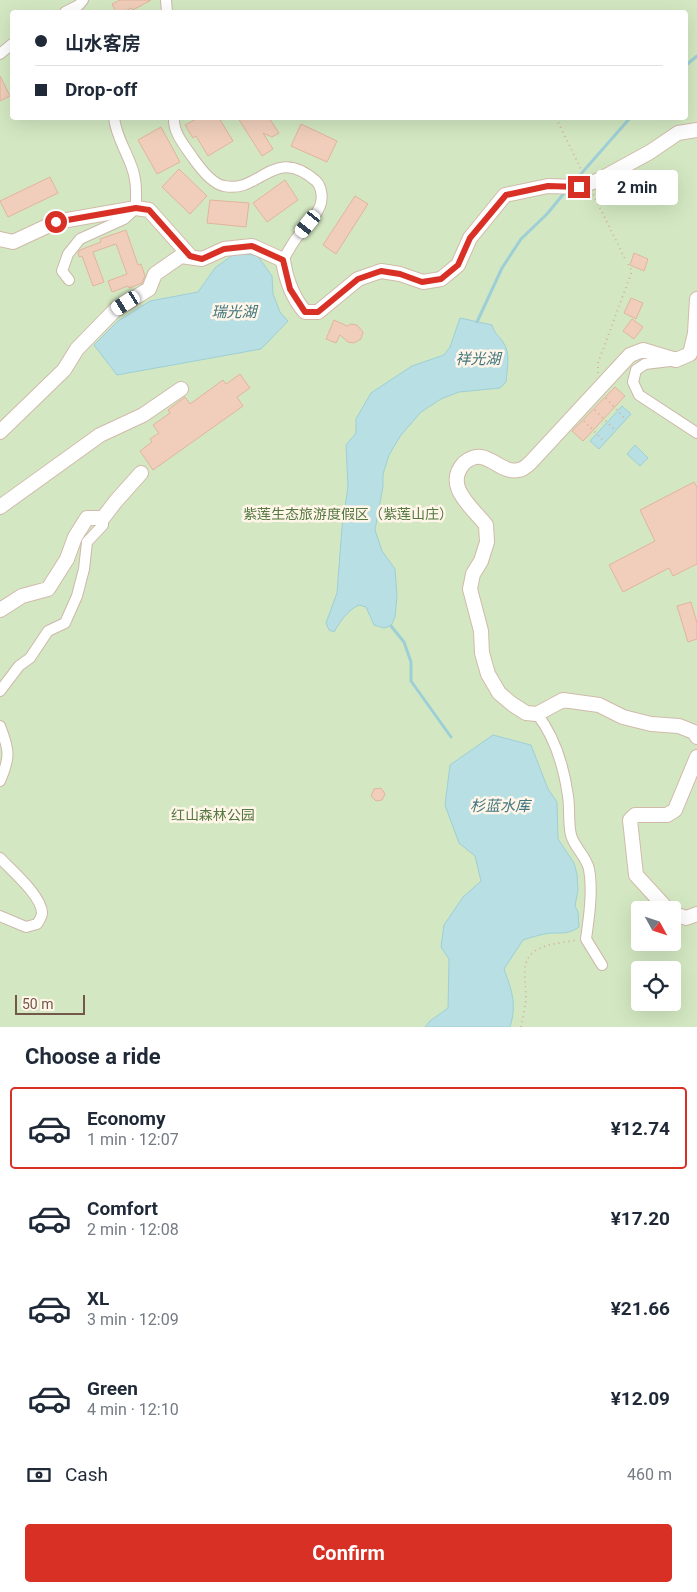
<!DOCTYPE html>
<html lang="en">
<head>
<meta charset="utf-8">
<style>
  :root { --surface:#fff; --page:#f2f2f3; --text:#1f2937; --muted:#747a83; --line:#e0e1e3; --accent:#d93025 }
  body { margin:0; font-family:Roboto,"Noto Sans SC",sans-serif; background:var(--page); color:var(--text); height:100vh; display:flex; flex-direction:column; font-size:19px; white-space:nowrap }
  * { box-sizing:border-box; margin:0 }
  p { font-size:16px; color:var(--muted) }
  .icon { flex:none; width:28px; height:28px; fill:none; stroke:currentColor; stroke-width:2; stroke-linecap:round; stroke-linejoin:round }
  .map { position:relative; height:1027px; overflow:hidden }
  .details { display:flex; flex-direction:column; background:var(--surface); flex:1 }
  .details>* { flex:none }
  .guide { position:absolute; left:10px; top:10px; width:678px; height:110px; border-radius:5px; box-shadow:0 5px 20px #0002; display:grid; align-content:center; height:110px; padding:0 25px; background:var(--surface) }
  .needle { width:32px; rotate:130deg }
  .fabs { position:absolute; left:631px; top:901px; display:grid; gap:10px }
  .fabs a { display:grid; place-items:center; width:50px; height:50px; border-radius:5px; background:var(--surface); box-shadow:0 5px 20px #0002; font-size:25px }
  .scale { position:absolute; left:15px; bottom:12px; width:70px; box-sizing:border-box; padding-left:5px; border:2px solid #72574a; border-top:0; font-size:14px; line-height:18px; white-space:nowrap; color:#72574a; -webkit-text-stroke:4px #fff5e8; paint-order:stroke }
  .end { position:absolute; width:22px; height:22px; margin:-11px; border:6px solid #d93025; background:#fff; box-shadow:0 0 0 2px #fff }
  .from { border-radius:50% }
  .bubble { position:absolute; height:35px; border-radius:5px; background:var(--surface); box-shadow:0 5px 20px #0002; font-size:16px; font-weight:700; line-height:35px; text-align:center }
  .car { position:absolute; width:15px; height:30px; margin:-15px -8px; border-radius:6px; box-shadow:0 0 4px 1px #0007; background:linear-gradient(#fff 24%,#345 0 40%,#fff 0 76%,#345 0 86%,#fff 0) }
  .guide b { display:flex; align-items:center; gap:18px; height:48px; font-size:19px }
  .guide b+b { border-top:1px solid var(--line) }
  .guide i { width:12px; height:12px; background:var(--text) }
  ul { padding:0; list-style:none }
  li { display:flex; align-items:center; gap:15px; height:82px; margin:0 10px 8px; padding:0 15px; border:2px solid transparent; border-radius:5px }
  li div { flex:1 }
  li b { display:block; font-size:19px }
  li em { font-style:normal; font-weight:700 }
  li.active { border-color:var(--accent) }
  li>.icon { width:45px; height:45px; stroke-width:1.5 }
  h2 { padding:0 25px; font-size:22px; line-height:60px }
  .pay { display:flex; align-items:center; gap:12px; height:55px; padding:0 25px; font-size:19px }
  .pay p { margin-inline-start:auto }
  .cta { display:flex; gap:10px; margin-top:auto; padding:10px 25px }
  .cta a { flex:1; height:58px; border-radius:5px; background:var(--accent); color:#fff; font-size:20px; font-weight:700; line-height:58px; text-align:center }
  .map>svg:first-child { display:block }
  .green { fill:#d3e8c2; fill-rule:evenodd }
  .water { fill:#b8dfe4; stroke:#9ecfd6 }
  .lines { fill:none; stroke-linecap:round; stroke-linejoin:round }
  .stream { stroke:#9ecfd6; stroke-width:3 }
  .building { fill:#f0cebb; stroke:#e2b49c }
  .street-casing { stroke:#ccb8aa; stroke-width:12 }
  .secondary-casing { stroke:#d1baaa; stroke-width:16 }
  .path { stroke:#d5b19e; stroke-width:2; stroke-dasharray:1 4; stroke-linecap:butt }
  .street { stroke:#fff; stroke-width:10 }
  .secondary { stroke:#fff; stroke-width:14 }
  .path-bridge { stroke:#d5b19e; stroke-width:2; stroke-dasharray:1 4; stroke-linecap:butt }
  .route { stroke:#d93025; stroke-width:6 }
  .labels { text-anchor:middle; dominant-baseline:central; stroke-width:5; stroke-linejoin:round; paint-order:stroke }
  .park-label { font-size:14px; fill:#547842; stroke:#fff5e8 }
  .water-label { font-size:15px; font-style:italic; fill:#41777f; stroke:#fff5e8 }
</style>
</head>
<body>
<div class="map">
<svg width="697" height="1027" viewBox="0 0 697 1027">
  <rect width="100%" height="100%" fill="#fbf1e3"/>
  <path class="green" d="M0 0H697V1027H0ZM12 12H685V118H12ZM640 910H672V942H640ZM640 970H672V1002H640Z"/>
  <path class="water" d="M234 254 257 255 272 276 273 294 280 312 288 321 261 349 117 375 94 345 118 321 150 301 198 292 215 268Z
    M460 318 492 325C495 335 498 334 503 342 511 353 507 369 506 382L500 388 459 392 441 399 421 412 401 435 389 455 383 474V486L375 530 382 551 395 569 397 596 395 617 391 626 384 628 374 625 366 607 359 605C347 611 341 620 334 632L329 630 326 623 337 593 342 527 348 487 346 445 356 433V419L371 393 412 366 444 355 450 347Z
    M622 406 631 414 599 449 590 441Z
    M635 445 648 458 640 466 627 454Z
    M493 735 531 745 548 789 557 802 558 839 574 863 577 874 578 890 575 906 578 912 579 927C569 934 563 933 551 933 542 934 532 937 523 940L504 969C512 991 517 1004 510 1027H425L430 1021 448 1008 449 959 441 947 444 925 463 897 481 881 475 856 459 843 445 805 450 765Z"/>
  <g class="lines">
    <path class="stream" d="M685 66 697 56
      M573 183 630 118
      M477 322 502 268 521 239 547 214 566 191
      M391 626 404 642 411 662V681L451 737"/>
  </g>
  <path class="building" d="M120 0H151L133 10 132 8 123 12H116L112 4Z
    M0 76 10 96 0 101Z
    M198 118H219L233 141 208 156 196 136 193 138 185 125Z
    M238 118H269L279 133 272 137 263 133 273 149 262 156Z
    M301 124 337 141 327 162 291 146Z
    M161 127 180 162 157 174 138 140Z
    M179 169 207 196 190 214 162 187Z
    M50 177 58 193 8 217 0 201Z
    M285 180 298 200 267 222 253 203Z
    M355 196 368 204 336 254 323 245Z
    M210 200 249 203 246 227 207 223Z
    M126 230 138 265 141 264 145 276 142 283 129 288 128 286 112 292 108 281 127 274 116 244 93 252 104 282 93 286 82 256 79 257 78 253 80 250 101 242 100 239Z
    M634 253 648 259 644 271 630 265Z
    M631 298 643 303 636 319 624 313Z
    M632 319 643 327 634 339 623 331Z
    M334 320 347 326 351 324 357 325 363 332 361 339 354 343 348 342 340 335 336 343 326 339Z
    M240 374 250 388 237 397 243 406 153 470 140 451 152 442 150 439 159 433 153 425 170 413 168 410 185 397 190 404 223 380 226 384Z
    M615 387 625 396 583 441 572 431Z
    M694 482 697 487V564L673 576 669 568 623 592 609 565 655 541 640 510Z
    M691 602 697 623V639L688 642 677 606Z
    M381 788 385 794 382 800 376 801 371 796 374 789Z"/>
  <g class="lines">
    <defs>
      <path id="street" d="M166 0 167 12
        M65 12 79 5 83 0
        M0 54 12 44
        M174 118C173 133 185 146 193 158 200 168 212 184 224 186 260 194 274 144 316 181 322 187 323 199 320 206 315 219 303 229 295 240 291 246 287 253 283 260
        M69 280 62 271 68 254 80 239 124 219 136 208C136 193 137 179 131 165 125 149 116 135 114 118
        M670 361 645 364 636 370 633 382 639 395 697 433
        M0 691 19 666 30 658 48 631 65 623 77 596 84 569 87 542 103 525V518
        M537 714C555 737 564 768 568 796 570 809 568 823 571 835 574 847 586 856 589 869 593 890 589 918 586 939L602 965
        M0 726C10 751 10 758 0 781
        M0 858C11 870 42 896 42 913 42 916 39 921 37 924L26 927 0 916"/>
      <path id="secondary" d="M0 239 13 242 56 222 136 208 149 210 190 256
        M697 299 695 333 690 354 676 360 643 350 630 355 531 462C528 465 522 470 518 470 504 473 494 459 481 457 475 456 469 459 464 463 443 486 472 507 486 525L487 542 481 561 473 574 470 589 481 631 482 653 488 674 499 693 512 704 526 713 537 714 563 700 599 705 623 717 651 724 679 726 694 732 697 737
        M0 432 64 370 77 349 115 310 149 289 155 274 181 256 202 259 224 249 252 246 283 260C286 280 292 297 305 312H318L358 279 381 271 400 274 423 282 441 279 458 265 470 238 505 195 548 186 579 187 599 180 650 152 678 133 697 130
        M0 507 100 435 143 415 181 389
        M0 610 22 596 48 589 67 559 75 537 87 518H103L116 501 141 473
        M668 910 636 875 630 820 635 815H667L675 810 697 757
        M672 913 686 918 697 914"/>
    </defs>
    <use href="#street" class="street-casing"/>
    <use href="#secondary" class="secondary-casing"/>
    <path class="path" d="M598 373V363L632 271 626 261
      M606 398 626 420
      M595 410 616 431
      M584 421 605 442
      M521 1027C523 1018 525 1008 526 1000 526 975 516 954 549 945 557 943 567 942 576 940"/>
    <use href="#street" class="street"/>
    <use href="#secondary" class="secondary"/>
    <path class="path-bridge" d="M556 118 626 261"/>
  </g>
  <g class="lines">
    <path class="route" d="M56 222 136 208 149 210 190 256 202 259 224 249 252 246 283 260 290 289 305 312H318L358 279 381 271 400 274 422 282 441 279 458 265 470 238 506 195 548 186 579 187"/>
  </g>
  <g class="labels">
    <g class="park-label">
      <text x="348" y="514">紫莲生态旅游度假区（紫莲山庄）</text>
      <text x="213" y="815">红山森林公园</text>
    </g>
    <g class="water-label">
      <text x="234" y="312">瑞光湖</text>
      <text x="478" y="359">祥光湖</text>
      <text x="500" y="806">杉蓝水库</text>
    </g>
  </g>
</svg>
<div class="fabs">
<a><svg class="needle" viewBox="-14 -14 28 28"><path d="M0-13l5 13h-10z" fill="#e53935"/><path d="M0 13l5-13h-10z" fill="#747a83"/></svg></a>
<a><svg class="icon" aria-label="locate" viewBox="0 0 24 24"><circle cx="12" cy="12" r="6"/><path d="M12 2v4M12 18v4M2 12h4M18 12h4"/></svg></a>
</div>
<div class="scale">50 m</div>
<i class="end from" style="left:56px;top:222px"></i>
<i class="end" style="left:579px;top:187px"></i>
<div class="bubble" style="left:596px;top:170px;width:82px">2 min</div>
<i class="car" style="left:308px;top:224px;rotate:219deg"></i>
<i class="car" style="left:126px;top:303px;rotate:238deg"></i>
<div class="guide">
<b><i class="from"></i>山水客房</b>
<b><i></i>Drop-off</b>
</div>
</div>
<section class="details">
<h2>Choose a ride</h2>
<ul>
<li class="active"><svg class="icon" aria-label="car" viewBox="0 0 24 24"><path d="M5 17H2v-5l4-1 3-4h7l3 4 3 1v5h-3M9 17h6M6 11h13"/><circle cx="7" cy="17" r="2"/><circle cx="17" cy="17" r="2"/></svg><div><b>Economy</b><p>1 min · 12:07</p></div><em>¥12.74</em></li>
<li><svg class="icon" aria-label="car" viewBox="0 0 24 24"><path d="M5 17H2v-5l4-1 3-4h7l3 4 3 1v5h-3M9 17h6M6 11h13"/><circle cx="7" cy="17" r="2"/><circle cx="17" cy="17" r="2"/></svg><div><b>Comfort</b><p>2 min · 12:08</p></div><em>¥17.20</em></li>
<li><svg class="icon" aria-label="car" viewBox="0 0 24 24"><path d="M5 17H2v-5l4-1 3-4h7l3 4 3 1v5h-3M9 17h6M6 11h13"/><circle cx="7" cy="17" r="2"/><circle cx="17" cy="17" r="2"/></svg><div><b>XL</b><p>3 min · 12:09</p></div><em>¥21.66</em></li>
<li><svg class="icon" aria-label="car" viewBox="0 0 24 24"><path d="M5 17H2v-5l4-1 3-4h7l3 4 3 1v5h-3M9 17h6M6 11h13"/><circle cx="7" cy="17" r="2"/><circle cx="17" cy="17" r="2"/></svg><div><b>Green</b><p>4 min · 12:10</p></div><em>¥12.09</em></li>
</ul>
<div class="pay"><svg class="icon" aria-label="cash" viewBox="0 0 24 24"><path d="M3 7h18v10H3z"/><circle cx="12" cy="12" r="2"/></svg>Cash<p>460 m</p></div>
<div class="cta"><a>Confirm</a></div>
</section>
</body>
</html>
